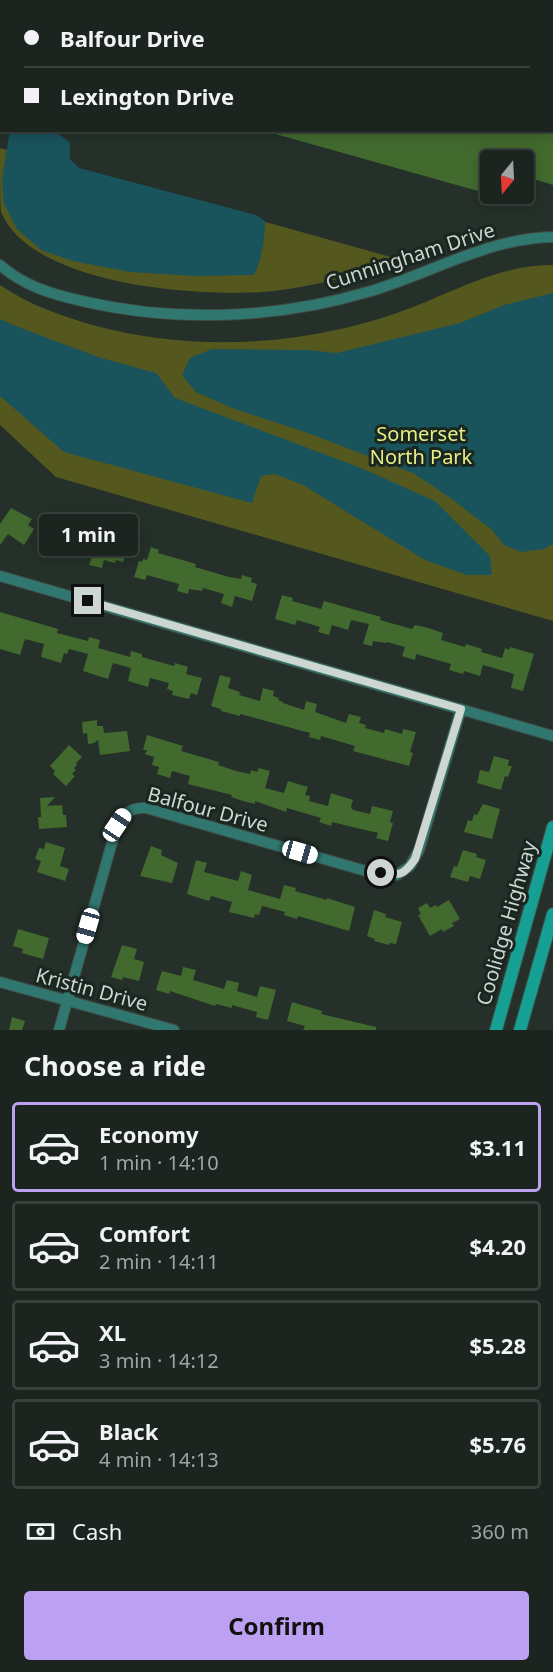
<!DOCTYPE html>
<html lang="en">
<head>
<meta charset="utf-8">
<style>
  :root { --surface:#1b241f; --page:#28302c; --text:#f1f3f6; --muted:#a0a4a4; --line:#39413d; --accent:#bca0f2 }
  body { margin:0; font-family:"Noto Sans",sans-serif; background:var(--page); color:var(--text); height:100vh; display:flex; flex-direction:column; font-size:22px; white-space:nowrap }
  * { box-sizing:border-box; margin:0 }
  p { font-size:20px; color:var(--muted) }
  .icon { flex:none; width:33px; height:33px; fill:none; stroke:currentColor; stroke-width:2; stroke-linecap:round; stroke-linejoin:round }
  .map { position:relative; height:1030px; overflow:hidden }
  .drawer { display:flex; flex-direction:column; background:var(--surface); flex:1 }
  .drawer>* { flex:none }
  .banner { position:absolute; left:0px; top:0px; width:554px; height:132px; box-shadow:0 3px 15px #0003,0 0 0 2px var(--line); display:grid; align-content:center; height:132px; padding:0 24px; background:var(--surface) }
  .needle { width:39px; rotate:198deg }
  .tools { position:absolute; left:480px; top:150px; display:grid; gap:12px }
  .tools a { display:grid; place-items:center; width:54px; height:54px; border-radius:6px; background:var(--surface); box-shadow:0 3px 15px #0003,0 0 0 2px var(--line); font-size:30px }
  .end { position:absolute; width:27px; height:27px; margin:-14px; border:8px solid #ced6d1; background:#111; box-shadow:0 0 0 3px #111 }
  .from { border-radius:50% }
  .bubble { position:absolute; height:42px; border-radius:6px; background:var(--surface); box-shadow:0 3px 15px #0003,0 0 0 2px var(--line); font-size:20px; font-weight:700; line-height:42px; text-align:center }
  .car { position:absolute; width:18px; height:36px; margin:-18px -9px; border-radius:8px; box-shadow:0 0 4px 2px #0007; background:linear-gradient(#fff 24%,#345 0 40%,#fff 0 76%,#345 0 86%,#fff 0) }
  .banner b { display:flex; align-items:center; gap:21px; height:57px; font-size:22px }
  .banner b+b { border-top:2px solid var(--line) }
  .banner i { width:15px; height:15px; background:var(--text) }
  ul { padding:0; list-style:none }
  li { display:flex; align-items:center; gap:18px; height:90px; margin:0 12px 9px; padding:0 12px; border:3px solid var(--line); border-radius:6px }
  li div { flex:1 }
  li b { display:block; font-size:22px }
  li em { font-style:normal; font-weight:700 }
  li.current { border-color:var(--accent) }
  li>.icon { width:54px; height:54px; stroke-width:1.5 }
  h2 { padding:0 24px; font-size:27px; line-height:72px }
  .pay { display:flex; align-items:center; gap:15px; height:66px; padding:0 24px; font-size:22px }
  .pay p { margin-inline-start:auto }
  .action { display:flex; gap:12px; margin-top:auto; padding:12px 24px }
  .action a { flex:1; height:69px; border-radius:6px; background:var(--accent); color:#111; font-size:24px; font-weight:700; line-height:69px; text-align:center }
  .map>svg:first-child { display:block }
  .green { fill:#55581e }
  .water { fill:#19535c }
  .building { fill:#426a2e }
  .lines { fill:none; stroke-linecap:round; stroke-linejoin:round }
  .street-casing { stroke:#3f4b44; stroke-width:12 }
  .secondary-casing { stroke:#3f4b44; stroke-width:14 }
  .street { stroke:#30776f; stroke-width:10 }
  .secondary { stroke:#15a093; stroke-width:12 }
  .route { stroke:#ced6d1; stroke-width:8 }
  .labels { text-anchor:middle; dominant-baseline:central; stroke-width:6; stroke-linejoin:round; paint-order:stroke }
  .street-label { font-size:20px; fill:#ced6d1; stroke:#1a2620 }
  .park-label { font-size:20px; fill:#e6ec83; stroke:#1a2620 }
</style>
</head>
<body>
<div class="map">
<svg width="553" height="1030" viewBox="0 0 553 1030">
  <rect width="100%" height="100%" fill="#243029"/>
  <path class="green" d="M0 148 398 259C358 274 317 286 274 291 206 298 32 287 1 212 0 200 0 163 0 148Z
    M553 265V621L56 477 0 425V285C29 305 62 316 96 326 196 352 300 346 397 313 448 295 498 264 553 265Z"/>
  <path class="water" d="M10 130C34 130 52 125 70 143V159L79 168 256 215 265 221C265 238 262 259 254 275L195 276 130 272 73 261 41 250 17 229 4 204 2 179Z
    M553 293V544L544 549 521 552 504 545 492 530 452 499 413 473 305 432 232 408 196 392 182 375 190 358 212 349 307 350 337 353 460 323 504 305Z
    M0 319 13 325 98 357 156 373 175 398 361 468 435 501 490 556 492 575H467L425 560 303 485 275 474 261 476 252 503 64 452 0 396Z"/>
  <path class="building" d="M272 130H553V185L524 176V160H490V183H488L485 193 272 133Z
    M11 508 32 519 28 525 34 529 24 545 8 534 0 545V524Z
    M54 524 67 528 68 524 79 527 78 531 128 544 123 562 116 560 115 563 104 560 102 568 89 565 92 556 61 547 58 556 46 553Z
    M151 547 159 550 158 553 196 564 195 567 229 577 241 579 242 575 252 578 251 582 257 584 252 601 235 596 232 607 221 603 224 594 203 588 202 591 189 589 188 594 177 591 179 584 147 575 145 580 134 577 139 561 142 562 143 559 147 560Z
    M282 595 293 598 292 601 321 609 324 601 381 617 380 620 412 629 415 625 428 628 443 633 441 640 465 647 466 644 482 649 481 652 502 658 505 648 509 650 510 647 534 654 523 691 511 688 514 674 483 665 480 676 464 671 463 674 449 670 451 664 416 654 415 660 402 656 405 647 387 642 386 643 373 641 372 646 363 644 369 624 351 620 348 630 332 625 329 635 318 632 320 627 297 620 295 625 275 619Z
    M0 612 58 629 57 633 88 641 89 637 100 640 98 648 130 657 131 651 142 654V657L174 666 175 663 188 667 186 674 202 678 197 695 191 693 189 699 172 695 173 691 167 689 169 683 150 678 148 687 128 681 131 668 113 663 108 679 83 671 88 654 69 649 67 654 64 653 61 663 41 657 44 644 25 639 20 655 0 649Z
    M220 675 231 678 228 688 240 692 239 695 260 701 263 688 274 691 273 696 279 698 278 700 283 702V703L304 710 306 701 317 704 315 712 346 723 349 714 361 717 359 723 366 725 365 728 384 733 385 729 402 734 403 729 416 732 410 752 413 753 409 766 353 751 355 746 321 736 320 740 309 737 310 733 240 714V716L221 711V709L211 706Z
    M97 720V726H103L104 733 127 731 130 751 100 755 98 740 94 743 88 744 87 733 83 734 82 722Z
    M147 735 183 746 181 751 219 762 218 765 236 771 250 774 251 770 257 772 259 768 270 771 265 788 284 793 288 781 308 787 305 795 310 796 309 801 328 806 331 793 353 800 351 807 353 810 370 814 372 806 393 811 390 822 393 823 388 841 376 838 378 833 365 830 332 822 331 826 319 822 321 818 287 808 286 812 255 801V804L243 801 231 797 232 795 188 784 190 776 172 771 170 778 157 774 159 767 152 765 154 757 145 754 147 750H143Z
    M69 745 82 757 76 763 77 765 74 768 76 770 72 774 75 776 66 786 53 774 55 771 50 766Z
    M494 756 509 760 508 766H512L508 777 505 776 501 790 477 783 480 770 489 772Z
    M55 797 47 806 62 805 63 815H66L67 827 39 829 38 817H41L40 798Z
    M483 804 500 809 492 839 464 832 468 820 472 821 474 814 477 815Z
    M46 842 65 848 60 866 69 869 65 881 37 872 41 861 35 859 39 848 44 849Z
    M151 846 162 850 161 855 178 863 172 883 140 876Z
    M463 850 477 854 476 857 486 860 480 879 470 876 468 882 450 877 454 866 457 867Z
    M196 860 207 863 204 872 238 881 241 871 252 875 248 890 280 899 284 885 296 888 295 891 327 900V898L355 907 349 931 298 916 297 919 284 915 285 912 262 906 259 915 255 914 254 918 229 912 232 902 211 896 209 901 187 894Z
    M449 900 460 919 452 923 454 926 443 932 442 929 430 936 418 915 421 914 418 908 427 903 430 908 436 905 437 907Z
    M374 910 386 914 385 917 402 922 396 944 389 943V945L374 941 375 939 367 936Z
    M18 929 49 938 43 959 22 953 23 949 13 946Z
    M122 945 137 949 134 959 144 962 139 981 123 977 122 980 111 977Z
    M183 967 196 970 193 980 224 989 227 980 239 983 237 991 257 997 260 986 276 990 268 1020 256 1017 257 1012 232 1005V1008L216 1004 215 1006 170 991 169 994 156 990 162 971 181 976Z
    M292 1002 322 1011 321 1014 376 1027V1030H303L305 1026 287 1021Z
    M12 1017 25 1021 22 1030H9Z"/>
  <g class="lines">
    <defs>
      <path id="street" d="M10 2 11 0
        M0 36 2 31
        M0 265C24 286 51 294 82 301 176 323 278 319 371 291 431 273 489 238 553 237
        M0 576 553 736
        M0 982 174 1030
        M59 1030 117 825C125 813 131 807 146 808L366 871 397 875 410 866 419 850 461 709"/>
      <path id="secondary" d="M496 1030 553 827
        M520 1030 553 914"/>
    </defs>
    <use href="#street" class="street-casing"/>
    <use href="#secondary" class="secondary-casing"/>
    <use href="#street" class="street"/>
    <use href="#secondary" class="secondary"/>
  </g>
  <g class="lines">
    <path class="route" d="M88 601 461 709 415 859C404 875 400 876 381 873"/>
  </g>
  <g class="labels">
    <g class="street-label">
      <text transform="translate(410 256) rotate(-18)">Cunningham Drive</text>
      <text transform="translate(208 809) rotate(15)">Balfour Drive</text>
      <text transform="translate(506 923) rotate(-74)">Coolidge Highway</text>
      <text transform="translate(92 989) rotate(15)">Kristin Drive</text>
    </g>
    <g class="park-label">
      <text x="421" y="433">Somerset<tspan x="421" dy="23">North Park</tspan></text>
    </g>
  </g>
</svg>
<div class="tools">
<a><svg class="needle" viewBox="-14 -14 28 28"><path d="M0-13l5 13h-10z" fill="#e53935"/><path d="M0 13l5-13h-10z" fill="#a0a4a4"/></svg></a>
</div>
<i class="end from" style="left:381px;top:873px"></i>
<i class="end" style="left:88px;top:601px"></i>
<div class="bubble" style="left:39px;top:514px;width:99px">1 min</div>
<i class="car" style="left:117px;top:825px;rotate:34deg"></i>
<i class="car" style="left:300px;top:852px;rotate:106deg"></i>
<i class="car" style="left:88px;top:926px;rotate:196deg"></i>
<div class="banner">
<b><i class="from"></i>Balfour Drive</b>
<b><i></i>Lexington Drive</b>
</div>
</div>
<section class="drawer">
<h2>Choose a ride</h2>
<ul>
<li class="current"><svg class="icon" aria-label="car" viewBox="0 0 24 24"><path d="M5 17H2v-5l4-1 3-4h7l3 4 3 1v5h-3M9 17h6M6 11h13"/><circle cx="7" cy="17" r="2"/><circle cx="17" cy="17" r="2"/></svg><div><b>Economy</b><p>1 min · 14:10</p></div><em>$3.11</em></li>
<li><svg class="icon" aria-label="car" viewBox="0 0 24 24"><path d="M5 17H2v-5l4-1 3-4h7l3 4 3 1v5h-3M9 17h6M6 11h13"/><circle cx="7" cy="17" r="2"/><circle cx="17" cy="17" r="2"/></svg><div><b>Comfort</b><p>2 min · 14:11</p></div><em>$4.20</em></li>
<li><svg class="icon" aria-label="car" viewBox="0 0 24 24"><path d="M5 17H2v-5l4-1 3-4h7l3 4 3 1v5h-3M9 17h6M6 11h13"/><circle cx="7" cy="17" r="2"/><circle cx="17" cy="17" r="2"/></svg><div><b>XL</b><p>3 min · 14:12</p></div><em>$5.28</em></li>
<li><svg class="icon" aria-label="car" viewBox="0 0 24 24"><path d="M5 17H2v-5l4-1 3-4h7l3 4 3 1v5h-3M9 17h6M6 11h13"/><circle cx="7" cy="17" r="2"/><circle cx="17" cy="17" r="2"/></svg><div><b>Black</b><p>4 min · 14:13</p></div><em>$5.76</em></li>
</ul>
<div class="pay"><svg class="icon" aria-label="cash" viewBox="0 0 24 24"><path d="M3 7h18v10H3z"/><circle cx="12" cy="12" r="2"/></svg>Cash<p>360 m</p></div>
<div class="action"><a>Confirm</a></div>
</section>
</body>
</html>
